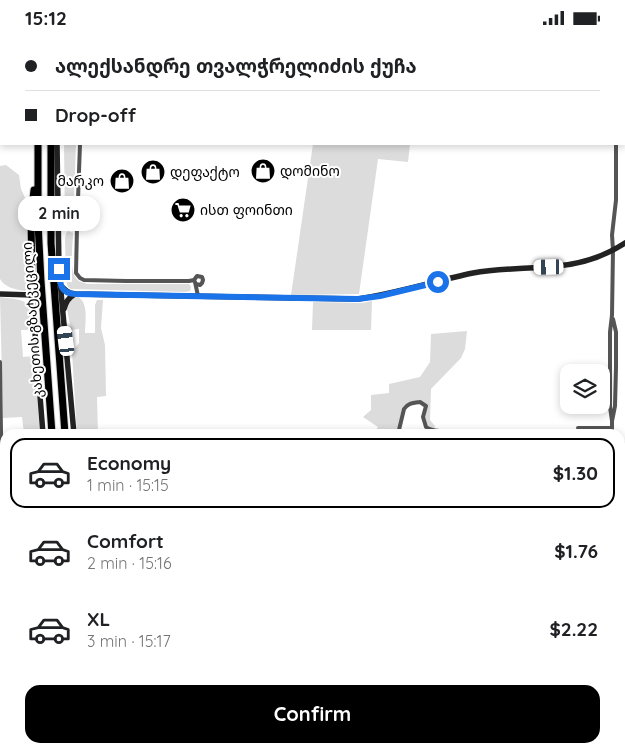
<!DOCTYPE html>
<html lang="en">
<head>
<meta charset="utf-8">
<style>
  :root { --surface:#fff; --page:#f2f2f2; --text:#202124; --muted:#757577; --line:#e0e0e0; --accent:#000 }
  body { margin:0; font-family:Quicksand,"Noto Sans Georgian",sans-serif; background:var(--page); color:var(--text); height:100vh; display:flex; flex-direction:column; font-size:19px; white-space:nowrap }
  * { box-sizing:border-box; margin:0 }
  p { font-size:16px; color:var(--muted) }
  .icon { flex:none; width:28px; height:28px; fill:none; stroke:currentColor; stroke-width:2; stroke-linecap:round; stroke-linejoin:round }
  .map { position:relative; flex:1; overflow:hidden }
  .details { position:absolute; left:0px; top:394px; width:625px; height:324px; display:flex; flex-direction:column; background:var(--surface); border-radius:15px 15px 0 0; box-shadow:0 2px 8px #0003 }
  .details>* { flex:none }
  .hud { position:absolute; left:0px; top:0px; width:625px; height:110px; box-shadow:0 2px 8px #0003; display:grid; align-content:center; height:110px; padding:0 25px; background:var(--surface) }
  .controls { position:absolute; left:560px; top:329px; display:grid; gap:10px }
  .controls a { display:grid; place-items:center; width:50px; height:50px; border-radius:10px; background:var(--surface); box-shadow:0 2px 8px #0003; font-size:25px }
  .end { position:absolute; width:22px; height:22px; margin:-11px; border:6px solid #1a73e8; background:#fff; box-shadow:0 0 0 2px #fff }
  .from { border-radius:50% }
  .bubble { position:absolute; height:35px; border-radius:15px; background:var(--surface); box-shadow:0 2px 8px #0003; font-size:16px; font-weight:700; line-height:35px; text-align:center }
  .car { position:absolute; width:15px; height:30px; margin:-15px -8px; border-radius:6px; box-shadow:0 0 4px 1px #0007; background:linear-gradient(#fff 24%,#345 0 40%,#fff 0 76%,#345 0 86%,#fff 0) }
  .hud b { display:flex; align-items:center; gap:18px; height:48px; font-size:19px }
  .hud b+b { border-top:1px solid var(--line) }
  .hud i { width:12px; height:12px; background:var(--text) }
  ul { padding:9px 0 0; list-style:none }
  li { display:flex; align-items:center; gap:15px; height:70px; margin:0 10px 8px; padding:0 15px; border:2px solid transparent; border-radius:15px }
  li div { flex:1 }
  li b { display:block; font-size:19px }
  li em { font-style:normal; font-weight:700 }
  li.selected { border-color:var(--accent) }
  li>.icon { width:45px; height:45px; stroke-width:1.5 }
  .action { display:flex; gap:10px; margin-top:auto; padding:10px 25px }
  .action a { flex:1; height:58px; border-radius:15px; background:var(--accent); color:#fff; font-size:20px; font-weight:700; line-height:58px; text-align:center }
  .status { display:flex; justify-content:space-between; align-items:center; height:35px; padding:0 25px; background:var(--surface); direction:ltr }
  .status svg { height:14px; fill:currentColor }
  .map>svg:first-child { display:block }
  .green { fill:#dcdcdc }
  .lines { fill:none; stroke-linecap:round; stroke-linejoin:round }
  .stream { stroke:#a3a3a3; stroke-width:1 }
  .highway-casing { stroke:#dbdbdb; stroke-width:9 }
  .street { stroke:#555; stroke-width:4 }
  .secondary { stroke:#222; stroke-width:5.5 }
  .highway { stroke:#000; stroke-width:7 }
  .route { stroke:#1a73e8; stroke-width:6 }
  .labels { text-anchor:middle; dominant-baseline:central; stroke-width:4; stroke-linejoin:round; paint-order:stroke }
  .poi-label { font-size:14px; fill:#000; stroke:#fff; text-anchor:start }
  .street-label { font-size:14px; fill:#000; stroke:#fff }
</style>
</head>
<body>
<div class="status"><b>15:12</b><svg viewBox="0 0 49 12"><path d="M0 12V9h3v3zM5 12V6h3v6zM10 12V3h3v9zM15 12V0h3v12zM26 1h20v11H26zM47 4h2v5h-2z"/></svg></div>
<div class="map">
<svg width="625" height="717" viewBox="0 0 625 717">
  <rect width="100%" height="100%" fill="#fff"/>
  <path class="green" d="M64 109H76L73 186 70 189 65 188V186Z
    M313 109H410L408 127 378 124 359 259 291 260Z
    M6 130 19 140 21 154 27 167 30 252 25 256C16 255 4 252 0 244V131Z
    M68 196 73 198C73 209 69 235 76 243 78 247 83 247 87 249H189L191 252 190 256 185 257 71 254 68 252 66 246 65 204 66 198Z
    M0 262C30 266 29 264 31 295H21L23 322 34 321 40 399H24L22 382 3 383Z
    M78 262C89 268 85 287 85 298H95V270L97 265H103L101 293 105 310 106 361 97 362 98 399H77L72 317 79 308V294L71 295 67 274 68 268 74 263Z
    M372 266 371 295H312L313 267 362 268Z
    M467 296 465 314 461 323 431 354 430 385 435 391 434 394 427 392 424 381 427 371C423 366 422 365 416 366 414 366 410 367 408 368 401 371 399 391 397 399H373L378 392 363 382 371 375V360L389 358V349L420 342 430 327 431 299Z
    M620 406H625V517L620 514Z
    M2 536H5V712L37 713 36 717H1L0 644 4 643Z
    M625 544V664H620V551Z
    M620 666H625V713L602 717H585V713L620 712Z
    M72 713V712L292 713V717H72Z
    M354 713H412V717H353Z
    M433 713H540C504 717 469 717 433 713Z
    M549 713V712L582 713V717H533Z"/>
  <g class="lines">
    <path class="stream" d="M147 712 156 717"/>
    <defs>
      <path id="highway" d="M40 0V1
        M52 1V0
        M38 109V188L41 246 52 399
        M51 109V208L65 399
        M32 260 31 182 34 155
        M48 717V712
        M59 717V712"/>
    </defs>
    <use href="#highway" class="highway-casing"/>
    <path class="street" d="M402 0V1
      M458 0V1
      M613 0V1
      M91 1 92 0
      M0 64H1
      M80 109 77 192 76 238 80 243 84 245 126 246H189L194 245 197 241 202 242 203 245 202 248 200 250 196 249
      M59 193 77 192
      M195 247 198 261
      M0 327 2 466
      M612 386 610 372V297L612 280 613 215 612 200 616 165V109
      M578 393H612
      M398 399 404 374C408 368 413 368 420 367L426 371 423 382 426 392C434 398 443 394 452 399
      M612 399V386L615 371 616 333V297L613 284
      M620 515 625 519"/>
    <path class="secondary" d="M75 1 76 0
      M57 109 59 235 74 399
      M60 250C65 255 68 258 75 259L358 264C397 258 435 246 473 238 501 233 529 234 557 231 581 229 605 221 625 208
      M0 259 32 260 43 399
      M64 274C66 267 68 263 75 259
      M39 717 40 712
      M68 717V712"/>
    <use href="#highway" class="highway"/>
  </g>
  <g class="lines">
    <path class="route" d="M59 234C60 247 59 258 75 259L358 264 380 261 438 247"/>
  </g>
  <defs>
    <symbol id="shop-disc" viewBox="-11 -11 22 22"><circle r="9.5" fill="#000" stroke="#fff"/><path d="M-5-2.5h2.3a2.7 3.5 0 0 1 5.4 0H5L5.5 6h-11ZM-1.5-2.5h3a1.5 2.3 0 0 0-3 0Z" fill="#fff"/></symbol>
    <symbol id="supermarket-disc" viewBox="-11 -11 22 22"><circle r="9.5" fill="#000" stroke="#fff"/><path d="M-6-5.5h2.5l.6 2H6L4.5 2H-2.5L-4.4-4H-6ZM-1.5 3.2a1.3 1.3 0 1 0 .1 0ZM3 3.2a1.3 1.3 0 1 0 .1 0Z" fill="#fff"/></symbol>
  </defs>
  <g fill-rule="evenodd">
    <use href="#shop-disc" x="249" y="122" width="28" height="28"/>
    <use href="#shop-disc" x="139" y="123" width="28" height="28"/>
    <use href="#shop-disc" x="108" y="132" width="28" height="28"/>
    <use href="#supermarket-disc" x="169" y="161" width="28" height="28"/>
  </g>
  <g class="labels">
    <g class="poi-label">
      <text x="280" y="136">დომინო</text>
      <text x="170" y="137">დეფაქტო</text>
      <text x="104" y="146" text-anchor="end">მარკო</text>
      <text x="200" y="175">ისთ ფოინთი</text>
    </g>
    <g class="street-label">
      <text transform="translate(32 285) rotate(-94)">კახეთის გზატკეცილი</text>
    </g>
  </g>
</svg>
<div class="controls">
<a><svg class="icon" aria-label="layers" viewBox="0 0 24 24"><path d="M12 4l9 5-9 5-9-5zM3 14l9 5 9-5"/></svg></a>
</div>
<i class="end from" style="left:438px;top:247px"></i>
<i class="end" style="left:59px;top:234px"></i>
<div class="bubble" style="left:18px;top:161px;width:82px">2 min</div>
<i class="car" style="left:549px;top:232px;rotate:269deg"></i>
<i class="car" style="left:66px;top:306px;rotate:353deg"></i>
<div class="hud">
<b><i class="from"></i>ალექსანდრე თვალჭრელიძის ქუჩა</b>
<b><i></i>Drop-off</b>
</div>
<section class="details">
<ul>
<li class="selected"><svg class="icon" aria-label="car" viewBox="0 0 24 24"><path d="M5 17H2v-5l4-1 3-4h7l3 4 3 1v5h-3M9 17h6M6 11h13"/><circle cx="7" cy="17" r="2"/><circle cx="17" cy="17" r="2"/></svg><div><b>Economy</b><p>1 min · 15:15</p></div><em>$1.30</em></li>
<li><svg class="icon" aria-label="car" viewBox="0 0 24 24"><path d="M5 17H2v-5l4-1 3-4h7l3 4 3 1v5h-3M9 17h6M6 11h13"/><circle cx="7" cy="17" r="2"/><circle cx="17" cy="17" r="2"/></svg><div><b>Comfort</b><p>2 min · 15:16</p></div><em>$1.76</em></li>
<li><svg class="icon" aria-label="car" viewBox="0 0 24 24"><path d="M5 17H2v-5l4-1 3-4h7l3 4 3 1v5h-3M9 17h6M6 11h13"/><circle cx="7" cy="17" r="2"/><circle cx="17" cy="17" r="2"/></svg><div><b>XL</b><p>3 min · 15:17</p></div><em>$2.22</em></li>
</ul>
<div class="action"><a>Confirm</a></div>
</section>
</div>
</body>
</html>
